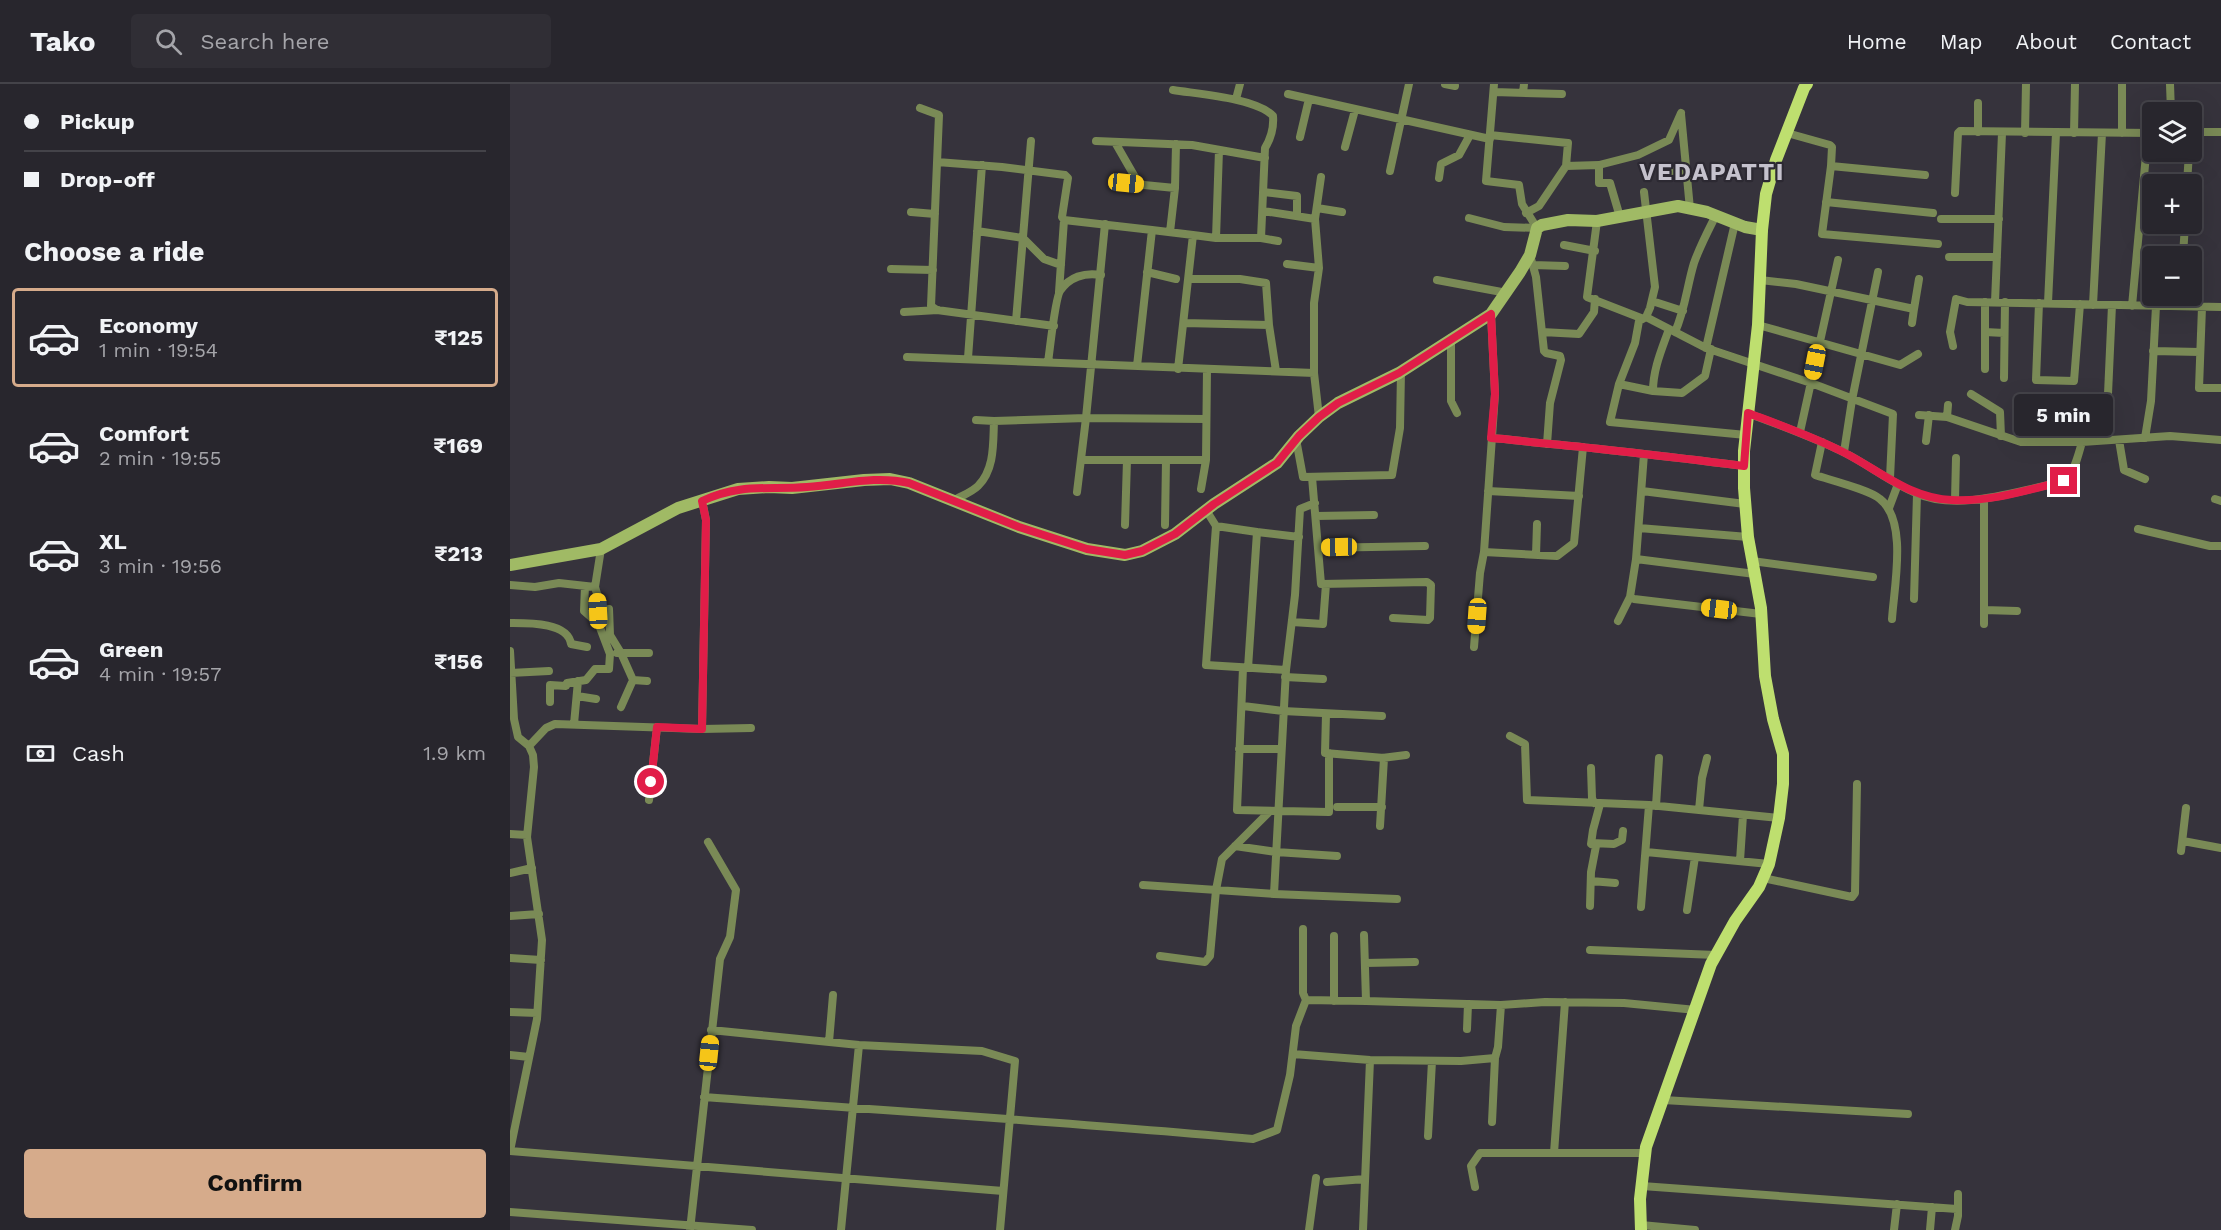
<!DOCTYPE html>
<html lang="en">
<head>
<meta charset="utf-8">
<style>
  :root { --surface:#28262d; --page:#302e35; --text:#f1f3f6; --muted:#a5a5aa; --line:#444349; --accent:#d6ab8b }
  body { margin:0; font-family:"Work Sans",sans-serif; background:var(--page); color:var(--text); height:100vh; display:flex; flex-direction:column; font-size:22px; white-space:nowrap }
  * { box-sizing:border-box; margin:0 }
  p { font-size:20px; color:var(--muted) }
  .icon { flex:none; width:33px; height:33px; fill:none; stroke:currentColor; stroke-width:2; stroke-linecap:round; stroke-linejoin:round }
  .map { position:relative; flex:1; overflow:hidden }
  .side { display:flex; flex-direction:column; background:var(--surface); width:510px }
  .side>* { flex:none }
  .guide { display:grid; align-content:center; height:132px; padding:0 24px; background:var(--surface) }
  .buttons { position:absolute; left:1632px; top:18px; display:grid; gap:12px }
  .buttons a { display:grid; place-items:center; width:60px; height:60px; border-radius:6px; background:var(--surface); box-shadow:0 6px 24px #0002,0 0 0 2px var(--line); font-size:30px }
  .end { position:absolute; width:27px; height:27px; margin:-14px; border:8px solid #e11d48; background:#fff; box-shadow:0 0 0 3px #fff }
  .from { border-radius:50% }
  .bubble { position:absolute; height:42px; border-radius:6px; background:var(--surface); box-shadow:0 6px 24px #0002,0 0 0 2px var(--line); font-size:20px; font-weight:700; line-height:42px; text-align:center }
  .car { position:absolute; width:18px; height:36px; margin:-18px -9px; border-radius:8px; box-shadow:0 0 4px 2px #0007; background:linear-gradient(#f5c518 24%,#345 0 40%,#f5c518 0 76%,#345 0 86%,#f5c518 0) }
  .guide b { display:flex; align-items:center; gap:21px; height:57px; font-size:22px }
  .guide b+b { border-top:2px solid var(--line) }
  .guide i { width:15px; height:15px; background:var(--text) }
  ul { padding:0; list-style:none }
  li { display:flex; align-items:center; gap:18px; height:99px; margin:0 12px 9px; padding:0 12px; border:3px solid transparent; border-radius:6px }
  li div { flex:1 }
  li b { display:block; font-size:22px }
  li em { font-style:normal; font-weight:700 }
  li.selected { border-color:var(--accent) }
  li>.icon { width:54px; height:54px; stroke-width:1.5 }
  h2 { padding:0 24px; font-size:27px; line-height:72px }
  .pay { display:flex; align-items:center; gap:15px; height:66px; padding:0 24px; font-size:22px }
  .pay p { margin-inline-start:auto }
  .primary-button { display:flex; gap:12px; margin-top:auto; padding:12px 24px }
  .primary-button a { flex:1; height:69px; border-radius:6px; background:var(--accent); color:#111; font-size:24px; font-weight:700; line-height:69px; text-align:center }
  header { display:flex; align-items:center; gap:36px; box-sizing:border-box; height:84px; padding:0 30px; background:var(--surface); border-bottom:2px solid var(--line) }
  header strong { font-size:28px }
  nav { display:flex; gap:33px; margin-inline-start:auto; font-size:21px }
  .search { width:420px; height:54px; background:var(--page); display:flex; align-items:center; gap:15px; box-sizing:border-box; padding:0 21px; border-radius:6px; color:var(--muted); font-size:22px }
  main { display:flex; flex:1; min-height:0 }
  .map>svg:first-child { display:block }
  .lines { fill:none; stroke-linecap:round; stroke-linejoin:round }
  .street { stroke:#7a8a56; stroke-width:8 }
  .secondary { stroke:#a0ba65; stroke-width:12 }
  .primary { stroke:#bedf6f; stroke-width:12 }
  .route { stroke:#e11d48; stroke-width:8 }
  .labels { text-anchor:middle; dominant-baseline:central; stroke-width:4.5; stroke-linejoin:round; paint-order:stroke }
  .district-label { font-size:24px; font-weight:bold; letter-spacing:1.5px; fill:#c5c2cd; stroke:#2c2932 }
</style>
</head>
<body>
<header>
<strong>Tako</strong>
<div class="search"><svg class="icon" aria-label="search" viewBox="0 0 24 24"><circle cx="10" cy="10" r="6"/><path d="M15 15l6 6"/></svg>Search here</div>
<nav><a>Home</a><a>Map</a><a>About</a><a>Contact</a></nav>
</header>
<main>
<section class="side">
<div class="guide">
<b><i class="from"></i>Pickup</b>
<b><i></i>Drop-off</b>
</div>
<h2>Choose a ride</h2>
<ul>
<li class="selected"><svg class="icon" aria-label="car" viewBox="0 0 24 24"><path d="M5 17H2v-5l4-1 3-4h7l3 4 3 1v5h-3M9 17h6M6 11h13"/><circle cx="7" cy="17" r="2"/><circle cx="17" cy="17" r="2"/></svg><div><b>Economy</b><p>1 min · 19:54</p></div><em>₹125</em></li>
<li><svg class="icon" aria-label="car" viewBox="0 0 24 24"><path d="M5 17H2v-5l4-1 3-4h7l3 4 3 1v5h-3M9 17h6M6 11h13"/><circle cx="7" cy="17" r="2"/><circle cx="17" cy="17" r="2"/></svg><div><b>Comfort</b><p>2 min · 19:55</p></div><em>₹169</em></li>
<li><svg class="icon" aria-label="car" viewBox="0 0 24 24"><path d="M5 17H2v-5l4-1 3-4h7l3 4 3 1v5h-3M9 17h6M6 11h13"/><circle cx="7" cy="17" r="2"/><circle cx="17" cy="17" r="2"/></svg><div><b>XL</b><p>3 min · 19:56</p></div><em>₹213</em></li>
<li><svg class="icon" aria-label="car" viewBox="0 0 24 24"><path d="M5 17H2v-5l4-1 3-4h7l3 4 3 1v5h-3M9 17h6M6 11h13"/><circle cx="7" cy="17" r="2"/><circle cx="17" cy="17" r="2"/></svg><div><b>Green</b><p>4 min · 19:57</p></div><em>₹156</em></li>
</ul>
<div class="pay"><svg class="icon" aria-label="cash" viewBox="0 0 24 24"><path d="M3 7h18v10H3z"/><circle cx="12" cy="12" r="2"/></svg>Cash<p>1.9 km</p></div>
<div class="primary-button"><a>Confirm</a></div>
</section>
<div class="map">
<svg width="1711" height="1146" viewBox="0 0 1711 1146">
  <rect width="100%" height="100%" fill="#36333c"/>
  <g class="lines">
    <path class="street" d="M935 0 945 2
      M984 0 976 97 1009 101 1012 120 1027 144
      M1660 0 1661 28
      M663 6C687 10 747 14 763 32 764 44 761 54 755 64L751 154H706L683 151
      M984 8 1052 10
      M1013 9 1014 0
      M778 10 980 55
      M726 15 730 0
      M410 24 429 31 421 222 427 226 544 242
      M1171 30 1180 125
      M1468 48V19
      M1682 48H1711
      M1277 49 1320 61 1322 63 1321 82 1312 150 1428 160
      M1515 49 1516 0
      M1564 49 1565 0
      M1612 49V0
      M980 51 1058 59 1056 82
      M790 53 799 15
      M586 57 682 61 755 74
      M606 60 629 100
      M835 63 845 26
      M427 78 492 83 555 91 558 94 552 133 554 136 642 146
      M1089 81V99H1100L1110 133
      M1321 82 1415 91
      M1152 86 1177 88
      M880 87 899 0
      M929 94 931 80 949 71 960 51
      M603 98 665 104
      M1677 100 1679 68
      M753 108 787 112V132
      M1134 108 1145 203 1140 224 1136 233 1129 237 1125 259 1109 300 1100 338 1236 351
      M1445 109 1448 49 1450 47 1642 49
      M1316 118 1423 129
      M807 124 832 128
      M753 127 805 135
      M401 128 425 130
      M1016 129 1029 122 1056 82 1089 81 1128 71 1159 56 1171 29
      M959 134 994 143 1027 144
      M1431 135H1489
      M1087 137 1077 213 1131 234
      M467 147 513 154 534 175 551 181
      M660 148 665 104 666 60
      M706 154 709 66
      M751 154 768 157
      M1054 161 1085 167
      M1020 171 1026 193 1034 267 1036 269 1050 272 1051 276 1040 319 1037 360
      M1673 172 1675 140
      M1439 173H1487
      M777 180 809 184
      M1023 181 1055 182
      M381 185 423 186
      M637 188 666 195
      M679 195H730L756 199 759 241 766 287
      M927 196 997 209
      M1250 196 1286 200 1404 225 1409 195
      M549 208 554 136
      M1142 217 1173 227
      M1485 218 1492 49
      M1529 219 1526 296 1564 297 1570 220
      M1538 219 1546 49
      M1583 221 1592 49
      M1622 222 1638 49
      M1670 222V212
      M1692 223 1689 304H1711
      M394 228 428 226
      M1136 233 1196 264 1301 299 1383 330 1380 394
      M506 237 521 57
      M674 239 759 241
      M1402 239 1404 225
      M1248 241 1390 281 1408 270
      M1032 248 1069 250 1084 228 1085 215
      M1165 248C1175 226 1177 202 1184 179 1190 162 1198 147 1206 131
      M1475 248 1494 249
      M941 254V317L947 329
      M1443 262 1440 248 1446 215 1457 218 1711 223
      M1196 264 1225 139
      M1643 267 1690 268
      M397 273 804 289
      M458 274 472 81
      M538 278C540 265 545 215 550 207 559 193 575 188 591 191
      M627 282 642 146 683 151 668 285
      M1475 285V218
      M1494 294 1495 218
      M1109 300 1143 307 1172 309 1195 292 1201 265
      M1143 307C1143 285 1152 265 1159 245
      M1461 310 1490 328 1491 352
      M1598 310 1602 221
      M1237 329C1270 341 1303 353 1335 369 1359 381 1381 399 1406 409 1439 424 1483 414 1517 406 1560 395 1560 402 1572 358H1511L1437 333 1409 331
      M809 333 804 289V219L809 184 805 135 811 93
      M1437 333 1438 321
      M484 337 576 334 595 140
      M1290 348 1328 176
      M981 354C1002 355 1021 359 1041 360 1106 366 1170 374 1234 382
      M1635 354 1641 317 1646 222
      M786 355 793 393 882 391 890 344 891 287
      M1609 356 1614 386 1635 395
      M1416 357 1419 331
      M1312 358 1305 391C1320 396 1360 406 1370 415 1398 437 1384 503 1382 535
      M1572 358 1660 352 1711 356
      M1334 368 1342 316 1368 188
      M1134 370 1126 475 1120 513 1124 515 1251 530
      M571 376H696
      M802 393 811 500 917 498 921 501 920 534 918 536 883 534
      M691 405 696 376 697 285
      M978 407 1069 412
      M1132 407 1235 420
      M567 408 576 334 696 335
      M1705 415 1711 417
      M1445 416 1446 374
      M443 417C451 412 462 408 468 402 485 385 483 359 484 337L466 336
      M1379 424 1388 400
      M696 426 706 442
      M806 432 864 431
      M615 441 617 376
      M655 441 656 376
      M1129 444 1238 453
      M1628 445 1700 462H1711
      M747 448 789 453
      M808 464 915 462
      M974 468 1047 472 1064 459 1073 363
      M1026 471 1027 440
      M1126 475 1245 490
      M1242 477 1363 493
      M0 501 25 503 49 499 85 503
      M75 502 74 527 89 540
      M1404 515 1407 410
      M99 525 100 551 111 569 123 596
      M1474 526 1507 527
      M1108 537 1120 513
      M782 538 813 540 816 500
      M0 539C18 539 58 538 61 560L77 563
      M1474 540V416
      M964 563 970 489 974 468 985 310 981 230
      M0 567 4 635 8 653 19 662 36 644 45 640 192 645 241 644
      M107 569H139
      M733 584 727 726 819 728V669
      M738 584 747 448 706 442 696 581 776 586
      M0 589 39 587
      M775 593 813 595
      M67 612 86 615
      M40 618V601L56 602 57 599 76 596 85 585H99L100 570 89 541 88 513 85 503 91 465
      M733 622 773 627 872 632
      M111 623 123 596 137 597
      M816 630 815 669 874 674 870 742
      M64 640 68 597
      M192 645 196 436 192 416
      M1000 652 1015 660 1017 716 1139 721 1269 734
      M729 665H771
      M872 674 896 671
      M1081 684 1082 714 1084 719
      M139 716 147 643
      M1146 722 1149 674
      M827 723H872
      M1189 726 1192 694 1197 674
      M0 750 17 751
      M1673 757 1711 764
      M1082 759 1104 760 1112 756 1113 747
      M725 762 766 768 827 772
      M1671 767 1676 724
      M1136 768 1259 780
      M1230 777 1233 731
      M0 789 22 784
      M1253 794 1342 813 1345 809 1347 700
      M1081 797 1105 799
      M633 801 764 810 776 586 785 511 790 425 805 419
      M764 810 887 815
      M1080 822 1081 788 1086 762 1081 760 1083 746 1090 720
      M1131 823 1139 721
      M1177 826 1185 773
      M0 832 29 830
      M824 852V917
      M1080 866 1206 871
      M650 872 695 878 700 872 706 806 712 775 760 727
      M0 874 31 876
      M855 879 905 878
      M796 916 856 917 854 851
      M856 917 991 921 1035 918 1114 919 1186 926
      M0 928 27 929
      M957 945 958 920
      M201 946 349 961 472 967 505 977 490 1146
      M319 958 323 911
      M783 970 860 976 951 977 985 974 988 963 991 921
      M0 971 19 973
      M194 1013C377 1027 560 1038 743 1055L767 1046 780 991 786 942 796 916 793 909V845
      M1153 1016 1398 1030
      M982 1038 985 974
      M918 1052 922 977
      M0 1067 493 1107
      M0 1067 27 935 32 856 17 753 24 683 23 671 19 662
      M1044 1069 1055 918
      M817 1098 855 1095
      M1132 1102 1447 1125
      M965 1103 961 1082 970 1069H1136
      M0 1128 242 1146
      M1131 1141 1185 1146
      M180 1146 210 875 220 853 226 806 198 758
      M331 1146 349 961
      M799 1146 806 1094
      M853 1146 860 976
      M1384 1146 1387 1120
      M1420 1146 1422 1123
      M1445 1146 1448 1132V1110"/>
    <path class="secondary" d="M0 481 91 465 168 424 228 405 259 403 282 404 354 396 380 395 399 399 509 443 577 465 615 471 632 467 665 450 704 420 767 379 789 352 809 333 828 319 889 289 981 230 1010 188 1020 171 1027 144 1032 141 1058 136 1087 137 1168 122 1197 128 1235 143 1252 146"/>
    <path class="primary" d="M1131 1146 1130 1115 1136 1063 1201 880 1225 837 1249 803 1259 780 1269 734 1273 700V670L1263 635 1255 592 1251 524 1238 453 1234 404V367L1248 241 1252 146 1256 110 1266 76 1294 4 1297 0"/>
  </g>
  <g class="lines">
    <path class="route" d="M141 698 147 643 192 645 196 436 192 417C230 399 258 406 297 403 332 401 364 391 399 399L509 443 577 465 615 471 632 467 665 450 704 420 767 379 789 352 809 333 828 319 889 289 981 230 985 310 981 354C1002 355 1021 359 1041 360 1106 366 1170 374 1234 382L1238 329C1270 341 1304 353 1335 369 1370 387 1401 415 1442 416 1481 418 1517 406 1554 397"/>
  </g>
  <g class="labels">
    <g class="district-label">
      <text x="1202" y="88">VEDAPATTI</text>
    </g>
  </g>
</svg>
<div class="buttons">
<a><svg class="icon" aria-label="layers" viewBox="0 0 24 24"><path d="M12 4l9 5-9 5-9-5zM3 14l9 5 9-5"/></svg></a>
<a>+</a>
<a>−</a>
</div>
<i class="end from" style="left:141px;top:698px"></i>
<i class="end" style="left:1554px;top:397px"></i>
<div class="bubble" style="left:1504px;top:310px;width:99px">5 min</div>
<i class="car" style="left:616px;top:99px;rotate:96deg"></i>
<i class="car" style="left:1305px;top:278px;rotate:191deg"></i>
<i class="car" style="left:829px;top:463px;rotate:269deg"></i>
<i class="car" style="left:1209px;top:525px;rotate:277deg"></i>
<i class="car" style="left:88px;top:527px;rotate:357deg"></i>
<i class="car" style="left:967px;top:532px;rotate:184deg"></i>
<i class="car" style="left:199px;top:969px;rotate:6deg"></i>
</div>
</main>
</body>
</html>
